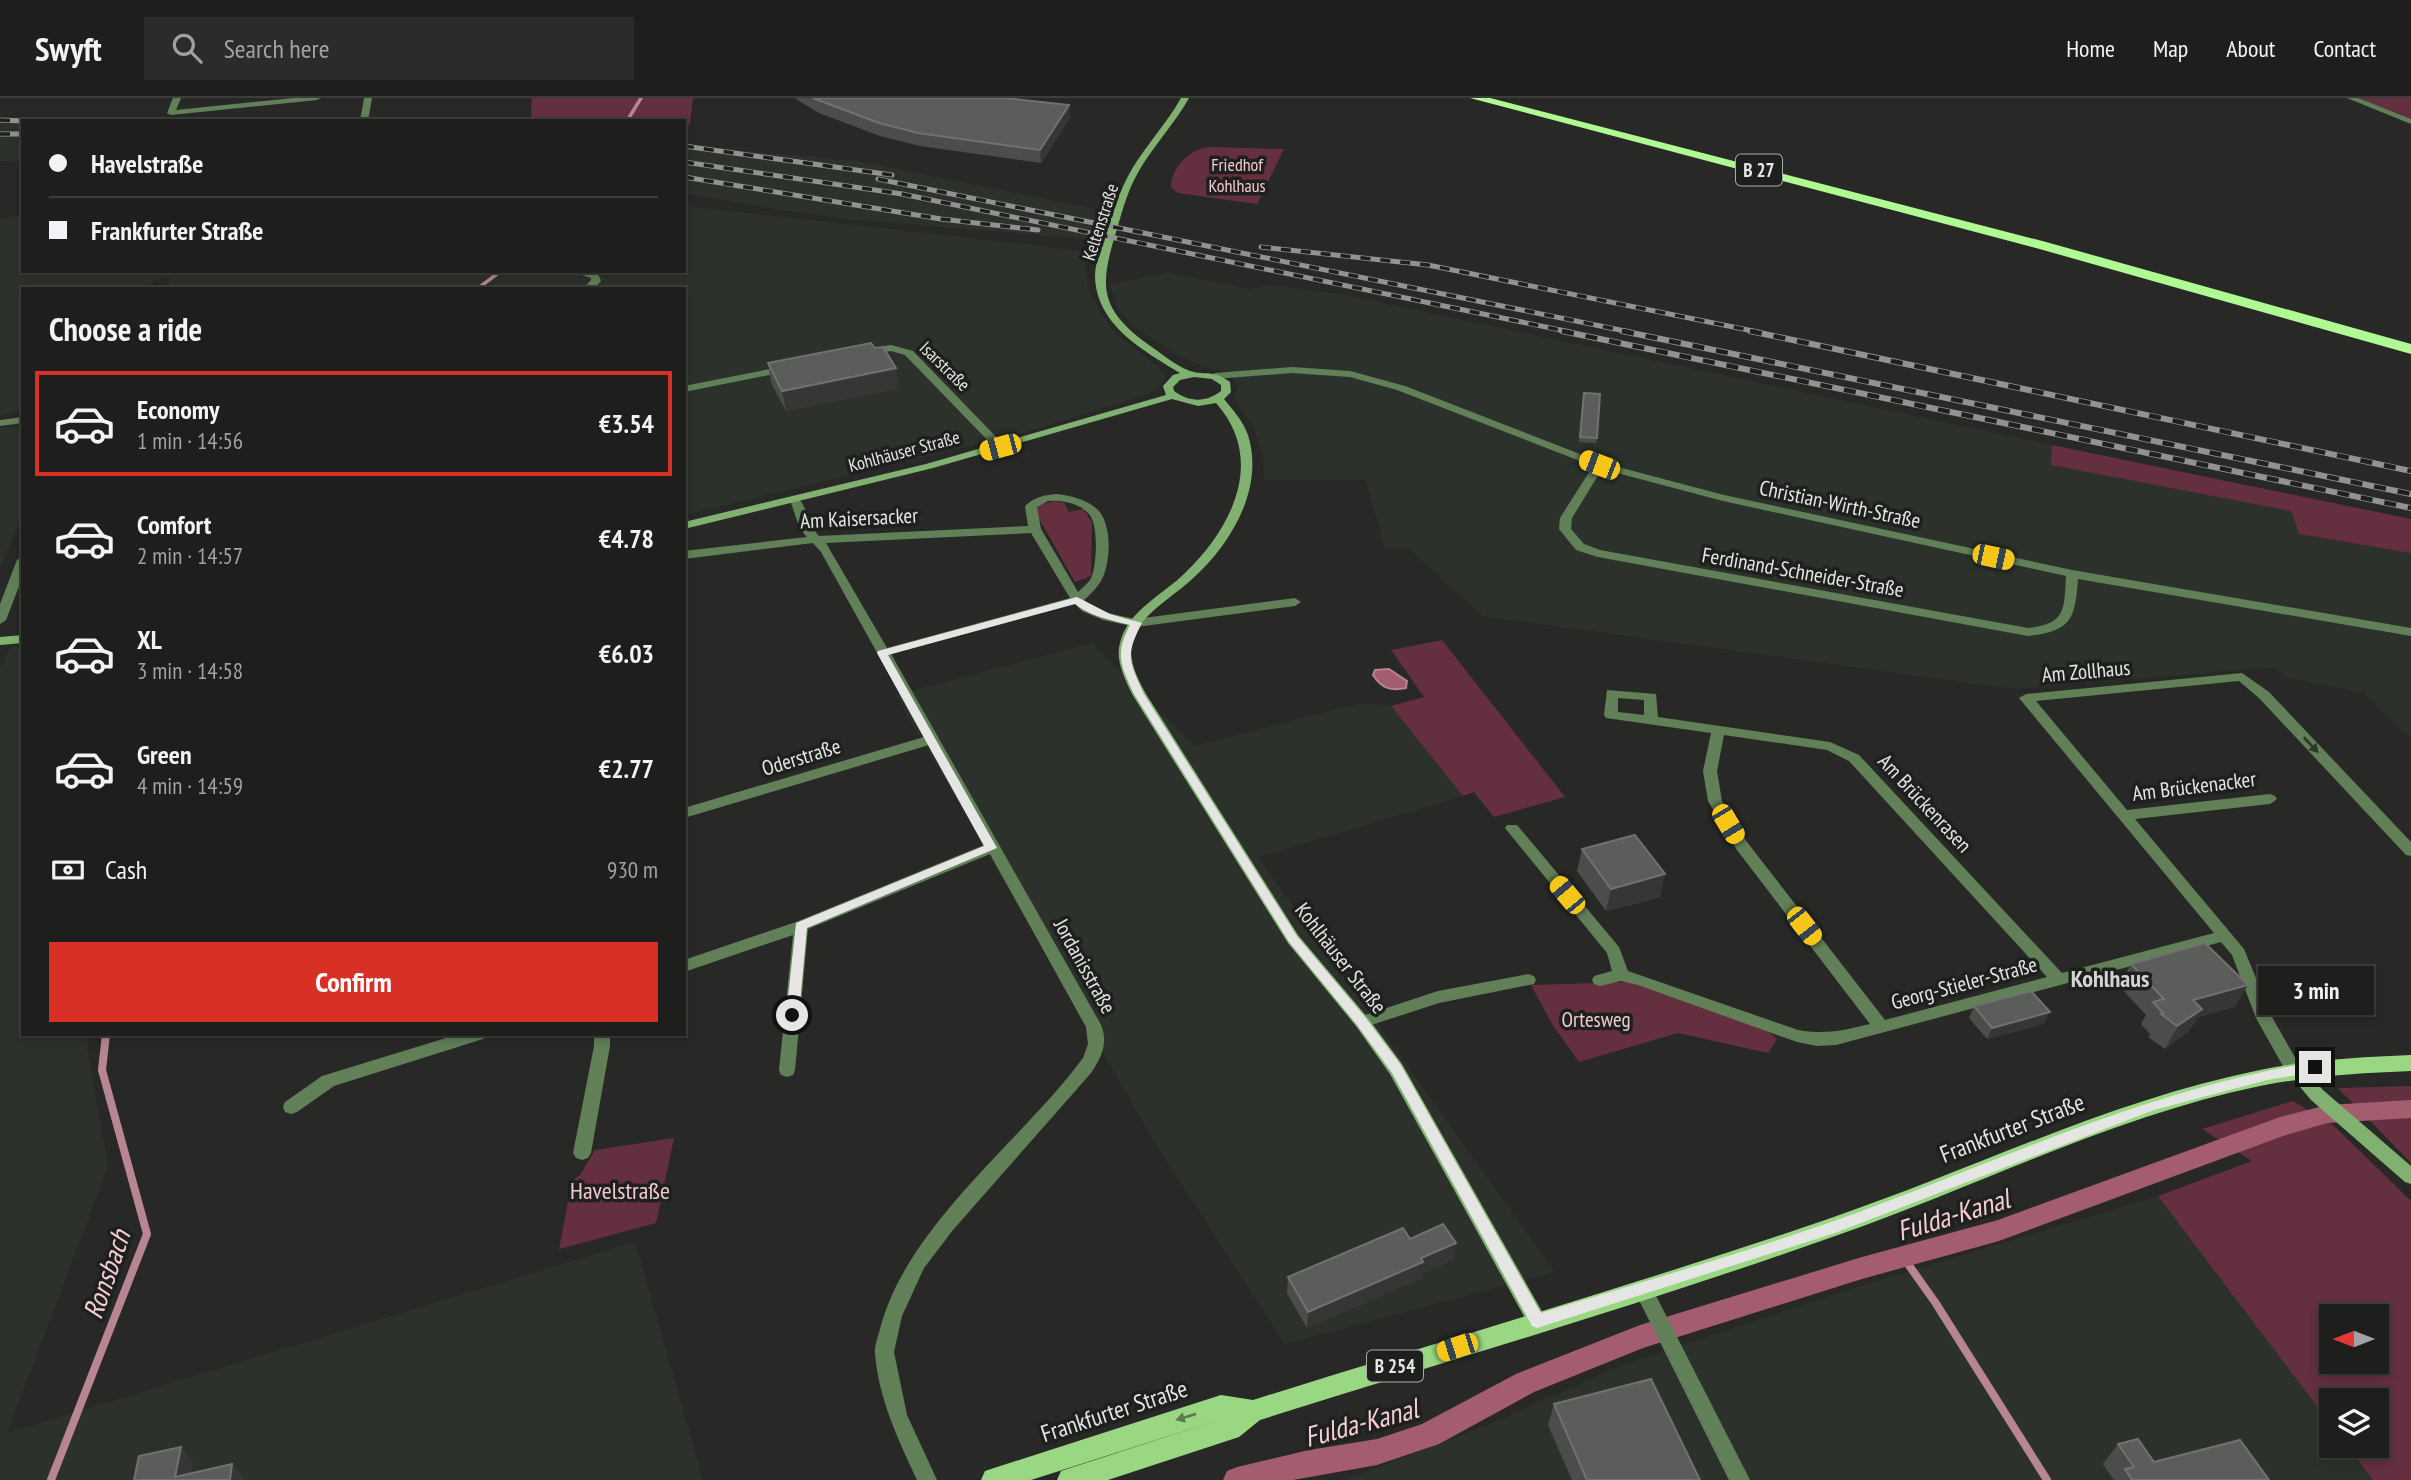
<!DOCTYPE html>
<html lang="en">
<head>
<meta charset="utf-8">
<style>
  :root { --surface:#1e1f1d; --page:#2b2c2a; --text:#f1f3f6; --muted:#a1a2a4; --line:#3c3d3b; --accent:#d93025 }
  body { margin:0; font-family:"PT Sans Narrow",sans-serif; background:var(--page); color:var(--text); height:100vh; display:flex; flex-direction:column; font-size:26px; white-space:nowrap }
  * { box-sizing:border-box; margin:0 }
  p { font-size:23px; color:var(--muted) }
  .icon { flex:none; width:38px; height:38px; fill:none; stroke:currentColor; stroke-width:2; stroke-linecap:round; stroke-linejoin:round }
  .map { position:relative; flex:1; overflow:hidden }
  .drawer { position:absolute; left:21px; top:189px; width:665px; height:749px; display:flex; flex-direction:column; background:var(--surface); border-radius:0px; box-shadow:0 4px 10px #0003,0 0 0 2px var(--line) }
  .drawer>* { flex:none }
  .guide { position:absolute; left:21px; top:21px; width:665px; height:154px; border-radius:0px; box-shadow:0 4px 10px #0003,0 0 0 2px var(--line); display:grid; align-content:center; height:154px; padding:0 28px; background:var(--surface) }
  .needle { width:46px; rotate:270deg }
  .tools { position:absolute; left:2319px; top:1206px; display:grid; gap:14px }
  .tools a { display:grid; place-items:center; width:70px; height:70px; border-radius:0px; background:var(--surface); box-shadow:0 4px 10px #0003,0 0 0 2px var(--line); font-size:35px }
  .end { position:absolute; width:32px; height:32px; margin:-16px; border:9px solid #e5e6e4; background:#111; box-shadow:0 0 0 4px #111 }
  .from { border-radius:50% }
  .bubble { position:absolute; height:49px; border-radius:0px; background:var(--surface); box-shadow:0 4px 10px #0003,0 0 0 2px var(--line); font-size:23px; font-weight:700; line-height:49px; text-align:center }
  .car { position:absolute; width:21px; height:42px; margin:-21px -10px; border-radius:9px; box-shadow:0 0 5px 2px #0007; background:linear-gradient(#f5c518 24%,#345 0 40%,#f5c518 0 76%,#345 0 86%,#f5c518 0) }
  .guide b { display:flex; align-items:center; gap:24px; height:66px; font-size:26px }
  .guide b+b { border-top:2px solid var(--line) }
  .guide i { width:18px; height:18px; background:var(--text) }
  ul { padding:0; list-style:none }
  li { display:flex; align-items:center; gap:21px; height:105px; margin:0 14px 10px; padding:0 14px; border:4px solid transparent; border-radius:0px }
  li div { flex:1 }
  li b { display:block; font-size:26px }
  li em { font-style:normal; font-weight:700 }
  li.active { border-color:var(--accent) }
  li>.icon { width:63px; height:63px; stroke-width:1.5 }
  h2 { padding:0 28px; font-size:32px; line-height:84px }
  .pay { display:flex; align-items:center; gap:18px; height:77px; padding:0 28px; font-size:26px }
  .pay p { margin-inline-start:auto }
  .primary-button { display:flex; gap:14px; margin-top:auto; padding:14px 28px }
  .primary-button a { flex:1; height:80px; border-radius:0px; background:var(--accent); color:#fff; font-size:28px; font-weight:700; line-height:80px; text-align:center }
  header { display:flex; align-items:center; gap:42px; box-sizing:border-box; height:98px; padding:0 35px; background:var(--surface); border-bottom:2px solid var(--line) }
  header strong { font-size:33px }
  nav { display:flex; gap:38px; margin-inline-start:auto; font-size:24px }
  .search { width:490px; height:63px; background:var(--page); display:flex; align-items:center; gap:18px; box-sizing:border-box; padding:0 24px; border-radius:0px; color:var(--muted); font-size:26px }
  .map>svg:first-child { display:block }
  .built { fill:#2c322b }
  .green { fill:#642f3e; fill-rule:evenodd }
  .water { fill:#a35d6f; stroke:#b78692; stroke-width:2 }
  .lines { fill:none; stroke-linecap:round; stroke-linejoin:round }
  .stream-far1 { stroke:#b78692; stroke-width:3.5 }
  .stream { stroke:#b78692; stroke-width:8 }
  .canal { fill:#a35d6f; fill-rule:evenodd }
  .street { fill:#628058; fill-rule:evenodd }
  .secondary { fill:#81b170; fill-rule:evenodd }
  .primary { fill:#99d783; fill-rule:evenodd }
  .highway { fill:#affa93; fill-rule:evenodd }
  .rail-far1-casing { stroke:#929391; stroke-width:5 }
  .rail-casing { stroke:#929391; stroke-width:6 }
  .rail-far1 { stroke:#1e201e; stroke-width:3.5; stroke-dasharray:10; stroke-linecap:butt }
  .rail { stroke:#1e201e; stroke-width:4.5; stroke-dasharray:12; stroke-linecap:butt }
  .wall { fill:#4b4d4a }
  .shaded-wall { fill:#363735 }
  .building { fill:#5b5d5a; stroke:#717270; stroke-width:2 }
  .oneway { fill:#2f382c }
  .oneway2 { fill:#5c7c50 }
  .route { fill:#e5e6e4 }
  .labels { text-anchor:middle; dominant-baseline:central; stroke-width:7; stroke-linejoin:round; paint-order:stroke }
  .far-park-label { font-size:18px; fill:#f2c8d1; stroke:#1e201e }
  .far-street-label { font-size:18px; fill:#e5e6e4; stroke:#1e201e }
  .shield { fill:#1e201e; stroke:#a9aba9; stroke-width:2 }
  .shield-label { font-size:19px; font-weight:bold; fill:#e5e6e4 }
  .street-label { font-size:21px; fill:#e5e6e4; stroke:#1e201e }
  .park-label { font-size:21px; fill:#f2c8d1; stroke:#1e201e }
  .quarter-label { font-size:24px; font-weight:bold; fill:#d3d5d2; stroke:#1e201e }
  .near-street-label { font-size:24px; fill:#e5e6e4; stroke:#1e201e }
  .near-park-label { font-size:24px; fill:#f2c8d1; stroke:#1e201e }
  .near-water-label { font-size:28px; font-style:italic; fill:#f7ccd5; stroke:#1e201e }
</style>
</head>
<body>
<header>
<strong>Swyft</strong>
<div class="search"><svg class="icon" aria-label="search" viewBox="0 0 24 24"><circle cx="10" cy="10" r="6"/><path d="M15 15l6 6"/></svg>Search here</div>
<nav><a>Home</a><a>Map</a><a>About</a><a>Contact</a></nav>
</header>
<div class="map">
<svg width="2411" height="1382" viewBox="0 0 2411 1382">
  <rect width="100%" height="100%" fill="#282927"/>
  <path class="built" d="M0 20 80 21 159 23H23V63H0Z
    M684 47 857 63 1105 113 1096 142 849 121 775 111 684 95Z
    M684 108 1084 153 1088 192 1112 232 1165 275 1164 283 1151 295 1020 336 684 417V191H482L505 173H684Z
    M23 117V173H497L473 191H166L171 180 155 182 147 191H23V313L0 317V121Z
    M1168 175 1250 191 1270 187 1345 197 2052 347 2051 367 2292 413 2300 436 2411 455V641L2364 595 2285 579 2275 569 2014 591 1483 518 1408 450 1385 451 1366 382H1264L1263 357 1253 327 1235 303 1234 295 1239 289 1228 273 1210 271 1179 258 1132 227 1118 211 1110 186Z
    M0 329H23V417L0 469Z
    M1092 545 1194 648 1361 605 1391 608 1463 698 1258 759 1555 1174 1285 1246 1157 1048 896 597Z
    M23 548V936H90L87 950 108 1069 7 1335 635 1144 703 1382H0V571L11 549Z
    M2158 1098 2331 1327V1348H2347L2373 1382H1345L1492 1325 1625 1266 1841 1194Z"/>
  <path class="green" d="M532 0H693L690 26 684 29V23H531Z
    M2358 0H2411V21Z
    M1209 49 1284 51 1257 106 1178 95 1171 90C1171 69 1189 52 1209 49Z
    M2052 347 2411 421V455L2299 436 2291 413 2051 367Z
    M1056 403 1064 405 1069 414 1083 411 1092 424 1091 478 1075 484 1037 417V407Z
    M1442 542 1565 699 1494 719 1474 694 1463 698 1391 608 1424 599 1391 552Z
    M1630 884 1760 926 1777 941 1768 955 1678 935 1579 964 1552 926 1531 887Z
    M2411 988V1065L2338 990Z
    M2293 1003 2334 1028 2411 1103V1382H2373L2347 1348H2376V1302H2331V1327L2158 1098 2252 1063 2202 1031ZM2331 1218H2376V1264H2331Z
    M674 1040 656 1125 559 1151 572 1083 580 1077 595 1052Z"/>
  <path class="water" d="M1389 571 1407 583 1406 590C1391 593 1382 591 1373 577L1375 572Z"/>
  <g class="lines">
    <path class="stream-far1" d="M627 23 641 0
      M477 191 501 173"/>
    <path class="stream" d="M1903 1159 1935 1204 2047 1382
      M51 1382 147 1136 102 972 106 936"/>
    <path class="canal" d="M2411 1002V1020L2327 1025 2283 1038 1999 1143 1862 1181 1643 1250 1534 1294 1439 1346 1377 1367 1293 1382H1223L1227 1373 1237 1369 1309 1352 1377 1341 1422 1326 1516 1276 1640 1227 1862 1159 1998 1122 2280 1019 2327 1007Z"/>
    <path class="street" d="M173 0H181L176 12 294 0H321L317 2 171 17 167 15Z
      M364 0H372L368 23H360Z
      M2347 0H2358L2411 21V26Z
      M570 173 598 176 601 183 594 191H583L591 182V180Z
      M891 247 913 253 1004 347V351H996L905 257 891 253 867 257 862 254 867 251Z
      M785 268 789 269V273L684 294V288Z
      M1292 269 1350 273 1405 288 1603 365 1724 397 2072 472 2411 530V538L2078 481C2075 522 2071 533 2028 538L1598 459 1576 452 1559 431 1560 420 1593 368 1397 292 1350 279 1292 275 1215 281 1210 278 1215 275ZM1602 371 1723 403 2066 478C2064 512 2066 526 2028 530L1600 452 1584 446 1571 431 1572 420Z
      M23 319V325L0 328V322Z
      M1057 396C1071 398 1087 401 1098 412 1112 426 1111 464 1102 481 1098 489 1091 496 1084 502 1098 515 1118 517 1136 521L1295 500 1301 504 1295 508 1136 529 1103 522 1082 513 1075 506 891 556 1100 925C1109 943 1102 959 1091 975L953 1132 924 1170 902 1218 894 1254 907 1317 937 1382H917C898 1341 879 1302 875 1256 874 1248 878 1239 880 1231 907 1127 1020 1045 1083 960L1088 946 1086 929 990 756 808 831 795 972 793 977 787 979 781 977 779 972 793 837 684 874V862L796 824 984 747 929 647 684 720V710L924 639 821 454 813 445 684 461V453L807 439 800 431 790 402 796 399C806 404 808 426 819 438L1028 428 1025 408C1034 399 1045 397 1057 396ZM1048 403C1062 402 1079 405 1089 416 1099 427 1097 470 1090 482 1087 486 1082 490 1078 494L1041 431 1037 409ZM1031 435 1070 500 887 550 826 445Z
      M23 458V478L6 522 0 526V506L17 462Z
      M2242 575 2269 594 2411 744V758L2406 757 2259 600 2239 583 2036 603 2127 712 2270 696 2275 698 2277 701 2270 706 2135 721 2244 851 2272 919 2302 972 2300 977 2294 979 2288 977 2256 920 2232 857 2221 844 1836 947 1817 948 1797 944 1638 887 1621 883 1600 888 1594 886 1592 882 1594 878 1612 873 1607 855 1505 730 1507 727H1517L1619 849 1628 873 1798 932C1825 937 1845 932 1870 926L1737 752 1708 703 1703 673 1711 635 1606 620 1604 617 1607 592 1656 596 1658 619 1830 644 1859 657 2062 875 2214 835 2019 600 2026 596ZM1618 600 1644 602V617L1618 614ZM1724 637 1827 652 1849 663 2047 879 1885 922 1747 744 1722 703 1717 673Z
      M1528 876 1534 878 1536 882 1534 886 1439 905 1362 930 1356 928 1354 924 1356 920 1438 893Z
      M459 936H488L486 940 334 988 297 1014 291 1016 285 1014 283 1009 285 1004 322 978Z
      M594 936H610V948L591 1055 588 1060 582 1062 576 1060 573 1055 594 948Z
      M1642 1182 1649 1184 1750 1382H1729L1633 1190 1635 1184Z"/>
    <path class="secondary" d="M1181 0H1189C1175 25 1155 46 1140 71 1129 89 1123 110 1117 131 1100 186 1097 210 1149 247 1161 255 1176 268 1190 273 1207 278 1212 271 1230 284L1231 294 1224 301C1233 312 1243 323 1248 337 1265 391 1230 448 1190 483 1170 501 1139 517 1132 545 1128 563 1138 581 1146 596L1298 837 1368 920 1402 966 1544 1217 1546 1223 1544 1229 1537 1231 1530 1229 1390 976 1356 928 1288 845 1132 596C1125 581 1115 562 1120 545 1128 512 1163 497 1185 475 1233 429 1266 361 1216 305L1198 308 1172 301 933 370 684 431V424L926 366 1166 297 1163 288 1173 277 1180 275C1144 253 1096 227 1095 178 1095 164 1102 150 1106 136 1113 114 1120 91 1132 71 1147 46 1167 25 1181 0ZM1194 279 1212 281 1221 287V293C1206 305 1189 304 1174 293L1173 289 1180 282Z
      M23 537V545L0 547V539Z
      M2294 965 2300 967 2323 992 2411 1068V1086L2405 1084 2311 1002 2286 972 2288 967Z"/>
    <path class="primary" d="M2411 957V973C2360 975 2310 978 2260 988 2114 1018 1978 1088 1838 1137 1647 1205 1453 1261 1260 1322L1239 1339 1108 1382H1057L1061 1373 1070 1370 1225 1320 1031 1382H981L985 1373 994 1370 1221 1297 1253 1302C1445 1242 1638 1186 1828 1121 1972 1072 2110 1002 2260 972 2310 962 2360 959 2411 957Z"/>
    <path class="highway" d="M1470 0H1490L2046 144 2411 246V256L2036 150Z"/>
    <defs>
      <path id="rail-far1" d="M0 22 23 23
        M0 36H23
        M684 48 892 77
        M684 64 902 96 1570 234
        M684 79 941 121 1038 132
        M878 81 1630 234
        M1261 149 1428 167 1758 234"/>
      <path id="rail" d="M1562 233 2411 410
        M1622 233 2411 396
        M1750 233 2411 373"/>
    </defs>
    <use href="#rail-far1" class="rail-far1-casing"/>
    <use href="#rail" class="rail-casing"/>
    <use href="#rail-far1" class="rail-far1"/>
    <use href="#rail" class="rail"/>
  </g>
  <path class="wall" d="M794 0H1005L1070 20 1041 65 920 48 880 38 819 15Z
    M768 265 899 290 786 313 771 285Z
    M1583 300 1597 340 1596 345 1579 344Z
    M1582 751 1660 799 1606 813 1577 773Z
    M2131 866 2248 887 2234 909 2198 919 2189 933 2165 951 2148 939 2150 936 2141 926 2146 917 2119 888Z
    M1974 908 2044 926 1987 941 1969 920Z
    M1410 1141 1456 1145 1453 1162 1422 1175 1421 1180 1307 1230 1287 1195 1288 1179Z
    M1554 1306 1700 1382H1572L1548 1327Z
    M2118 1346 2154 1364 2269 1382H2114L2103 1366Z"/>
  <path class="shaded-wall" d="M1069 7 1070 20 1041 65 1040 52Z
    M896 270 899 290 786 313 782 293Z
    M1665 776 1660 799 1606 813 1611 791Z
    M2248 887 2234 909 2198 919 2189 933 2165 951 2193 902Z
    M2050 914 2044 926 1987 941 1992 930Z
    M1456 1145 1453 1162 1422 1175 1421 1180 1307 1230 1308 1214 1421 1160Z
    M181 1349 193 1364 190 1382 175 1379Z
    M232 1366 245 1381 244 1382H230Z"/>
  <path class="building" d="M813 0H1005L1069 7 1040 52 918 35 879 25Z
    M871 245 875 250 883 249 896 270 782 293 768 265Z
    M1584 295 1600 296 1597 340 1580 339Z
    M1635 737 1665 776 1611 791 1582 751Z
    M2205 845 2248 887 2193 902 2202 911 2177 928 2161 916 2163 915 2153 904 2164 901 2131 866Z
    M2031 893 2050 914 1992 930 1974 908Z
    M1443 1126 1456 1145 1421 1160 1423 1164 1308 1214 1288 1179 1403 1130 1410 1141Z
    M1651 1281 1700 1382H1587L1554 1306Z
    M2138 1341 2154 1364 2240 1342 2269 1382H2132L2125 1371 2134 1369 2118 1346Z
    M181 1349 175 1379 232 1366 230 1382H134L139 1358Z"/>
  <defs><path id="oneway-solid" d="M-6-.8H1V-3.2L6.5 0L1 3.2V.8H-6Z" transform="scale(1.75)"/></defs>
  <use class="oneway" href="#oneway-solid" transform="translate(2311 647) rotate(47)"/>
  <use class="oneway2" href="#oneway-solid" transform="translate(1186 1319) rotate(163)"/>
  <path class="route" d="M1077 499 1110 516 1142 525C1125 557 1129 564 1144 596L1297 838 1366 920 1401 967 1541 1215C1638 1185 1737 1157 1834 1123 1993 1066 2147 991 2315 964L2322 969 2315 974 2267 982 2154 1012 1835 1135 1537 1230 1532 1228 1392 975 1357 927 1289 844 1134 596C1120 566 1115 556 1130 527 1111 522 1091 519 1075 506L888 557 997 750 807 830 799 917 797 920H787L786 917 796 825 984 748 877 555 878 553Z"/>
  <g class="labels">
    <g class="far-park-label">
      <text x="1237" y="66">Friedhof<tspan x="1237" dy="21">Kohlhaus</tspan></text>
    </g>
    <g class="far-street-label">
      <text transform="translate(1100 124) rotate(-72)">Keltenstraße</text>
      <text transform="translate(945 268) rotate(44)">Isarstraße</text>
      <text transform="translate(904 353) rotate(-15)">Kohlhäuser Straße</text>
    </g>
    <g class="shield">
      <rect x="1736" y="56.5" width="46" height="31" rx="5"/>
      <rect x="1367" y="1252.5" width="56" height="31" rx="5"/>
    </g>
    <g class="shield-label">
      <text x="1759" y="72">B 27</text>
      <text x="1395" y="1268">B 254</text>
    </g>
    <g class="street-label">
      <text transform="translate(1840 406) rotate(12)">Christian-Wirth-Straße</text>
      <text transform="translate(859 420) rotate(-3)">Am Kaisersacker</text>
      <text transform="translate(1803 474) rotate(10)">Ferdinand-Schneider-Straße</text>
      <text transform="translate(2086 573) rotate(-5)">Am Zollhaus</text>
      <text transform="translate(801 659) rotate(-17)">Oderstraße</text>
      <text transform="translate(2194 688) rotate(-7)">Am Brückenacker</text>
      <text transform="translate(1925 705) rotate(47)">Am Brückenrasen</text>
      <text transform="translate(1341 860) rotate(52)">Kohlhäuser Straße</text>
      <text transform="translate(1085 868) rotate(61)">Jordanisstraße</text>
      <text transform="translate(1964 885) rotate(-15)">Georg-Stieler-Straße</text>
    </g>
    <g class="park-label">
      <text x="1596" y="921">Ortesweg</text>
    </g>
    <g class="quarter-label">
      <text x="2110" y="880">Kohlhaus</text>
    </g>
    <g class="near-street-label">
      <text transform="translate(2012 1030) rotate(-21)">Frankfurter Straße</text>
      <text transform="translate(1114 1313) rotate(-18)">Frankfurter Straße</text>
    </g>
    <g class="near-park-label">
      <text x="620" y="1092">Havelstraße</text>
    </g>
    <g class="near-water-label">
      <text transform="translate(1953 1116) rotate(-17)">Fulda-Kanal</text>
      <text transform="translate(106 1176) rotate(-71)">Ronsbach</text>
      <text transform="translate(1361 1324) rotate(-15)">Fulda-Kanal</text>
    </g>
  </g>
</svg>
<div class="tools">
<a><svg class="needle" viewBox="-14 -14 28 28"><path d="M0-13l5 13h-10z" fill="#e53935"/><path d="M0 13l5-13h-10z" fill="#a1a2a4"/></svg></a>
<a><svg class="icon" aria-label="layers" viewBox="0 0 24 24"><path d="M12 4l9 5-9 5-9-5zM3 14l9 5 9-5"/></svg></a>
</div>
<i class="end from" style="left:792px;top:917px"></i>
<i class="end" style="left:2315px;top:969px"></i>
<div class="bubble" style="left:2258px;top:868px;width:116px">3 min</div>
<i class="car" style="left:1000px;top:349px;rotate:255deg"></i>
<i class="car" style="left:1599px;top:367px;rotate:291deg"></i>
<i class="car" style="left:1993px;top:459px;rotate:102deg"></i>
<i class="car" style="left:1728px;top:726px;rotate:149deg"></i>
<i class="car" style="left:1567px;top:797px;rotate:320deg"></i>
<i class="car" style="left:1804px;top:828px;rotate:142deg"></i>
<i class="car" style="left:1457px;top:1249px;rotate:252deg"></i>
<div class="guide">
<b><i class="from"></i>Havelstraße</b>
<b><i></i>Frankfurter Straße</b>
</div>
<section class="drawer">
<h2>Choose a ride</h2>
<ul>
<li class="active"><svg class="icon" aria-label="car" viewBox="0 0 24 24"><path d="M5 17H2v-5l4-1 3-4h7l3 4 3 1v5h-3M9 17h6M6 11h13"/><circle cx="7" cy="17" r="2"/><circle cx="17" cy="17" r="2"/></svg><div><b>Economy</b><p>1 min · 14:56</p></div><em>€3.54</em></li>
<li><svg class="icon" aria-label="car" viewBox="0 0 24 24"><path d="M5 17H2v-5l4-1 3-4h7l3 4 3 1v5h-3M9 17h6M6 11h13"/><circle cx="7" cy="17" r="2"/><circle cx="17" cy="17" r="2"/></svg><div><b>Comfort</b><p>2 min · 14:57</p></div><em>€4.78</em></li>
<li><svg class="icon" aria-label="car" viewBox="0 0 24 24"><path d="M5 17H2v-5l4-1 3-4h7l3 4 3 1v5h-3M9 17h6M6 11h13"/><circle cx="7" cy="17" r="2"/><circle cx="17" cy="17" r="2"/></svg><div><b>XL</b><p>3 min · 14:58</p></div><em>€6.03</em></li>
<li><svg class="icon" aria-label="car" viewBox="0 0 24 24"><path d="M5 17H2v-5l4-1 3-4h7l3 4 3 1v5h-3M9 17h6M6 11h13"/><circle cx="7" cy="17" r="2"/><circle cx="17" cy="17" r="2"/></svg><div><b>Green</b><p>4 min · 14:59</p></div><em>€2.77</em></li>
</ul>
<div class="pay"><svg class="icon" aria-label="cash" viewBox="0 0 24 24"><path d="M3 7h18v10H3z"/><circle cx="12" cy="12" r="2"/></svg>Cash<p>930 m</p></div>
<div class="primary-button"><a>Confirm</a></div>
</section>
</div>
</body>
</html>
